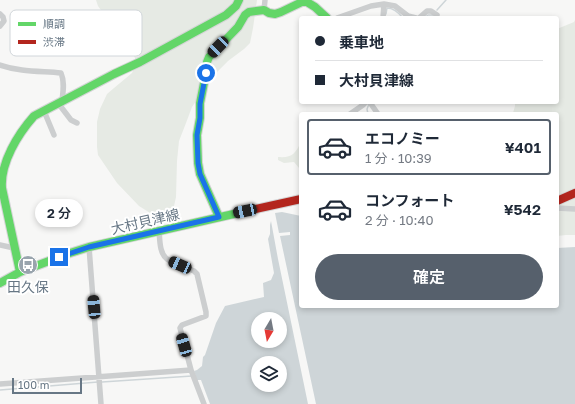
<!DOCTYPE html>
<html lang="ja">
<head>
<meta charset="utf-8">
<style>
  :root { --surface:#fff; --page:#f6f6f7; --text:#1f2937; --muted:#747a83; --line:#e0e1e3; --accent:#56606c }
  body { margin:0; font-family:"Golos Text","Noto Sans JP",sans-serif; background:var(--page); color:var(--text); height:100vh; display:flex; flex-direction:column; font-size:15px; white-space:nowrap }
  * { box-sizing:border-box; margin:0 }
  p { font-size:13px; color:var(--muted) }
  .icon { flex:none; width:22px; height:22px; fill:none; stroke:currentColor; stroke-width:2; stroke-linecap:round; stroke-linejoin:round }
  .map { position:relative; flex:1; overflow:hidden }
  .sheet { position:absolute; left:299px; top:112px; width:260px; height:196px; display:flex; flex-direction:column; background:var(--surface); border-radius:4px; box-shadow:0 2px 6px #0003 }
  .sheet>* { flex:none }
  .top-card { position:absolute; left:299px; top:16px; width:260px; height:88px; border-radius:4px; box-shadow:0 2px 6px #0003; display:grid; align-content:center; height:88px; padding:0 16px; background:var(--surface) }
  .needle { width:26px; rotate:190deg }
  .controls { position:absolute; left:251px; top:312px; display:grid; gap:8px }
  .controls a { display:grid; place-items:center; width:36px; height:36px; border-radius:50%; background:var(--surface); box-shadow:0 2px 6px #0003; font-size:20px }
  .scale { position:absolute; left:12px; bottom:10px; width:70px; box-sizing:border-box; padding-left:4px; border:2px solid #677785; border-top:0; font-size:11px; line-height:14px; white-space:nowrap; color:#677785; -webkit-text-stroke:3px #fff; paint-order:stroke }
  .end { position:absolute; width:18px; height:18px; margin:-9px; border:5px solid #1a73e8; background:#fff; box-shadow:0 0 0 2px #fff }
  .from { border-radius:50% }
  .bubble { position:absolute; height:28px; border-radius:14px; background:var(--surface); box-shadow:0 2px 6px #0003; font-size:13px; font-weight:600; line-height:28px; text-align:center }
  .car { position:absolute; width:12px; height:24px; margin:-12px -6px; border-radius:5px; box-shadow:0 0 3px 1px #0007; background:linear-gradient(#222 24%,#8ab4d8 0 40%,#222 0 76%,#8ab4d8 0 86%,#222 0) }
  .top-card b { display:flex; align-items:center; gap:14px; height:38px; font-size:15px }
  .top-card b+b { border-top:1px solid var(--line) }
  .top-card i { width:10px; height:10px; background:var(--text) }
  ul { padding:7px 0 0; list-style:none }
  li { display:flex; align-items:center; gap:12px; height:56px; margin:0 8px 6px; padding:0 8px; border:2px solid transparent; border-radius:4px }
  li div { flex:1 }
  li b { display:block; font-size:15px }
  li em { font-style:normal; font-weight:600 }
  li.selected { border-color:var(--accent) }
  li>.icon { width:36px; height:36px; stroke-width:1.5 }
  .cta { display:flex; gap:8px; margin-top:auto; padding:8px 16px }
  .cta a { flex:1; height:46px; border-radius:24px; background:var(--accent); color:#fff; font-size:16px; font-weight:600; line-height:46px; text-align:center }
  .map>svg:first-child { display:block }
  .green { fill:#e6eae4 }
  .water { fill:#ced5d8; fill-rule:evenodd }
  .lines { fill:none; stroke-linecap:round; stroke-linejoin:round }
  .stream { stroke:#ced5d8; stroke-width:1.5 }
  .fast-casing { stroke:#d4d5d6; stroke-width:10 }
  .jam-casing { stroke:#d4d5d6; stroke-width:10 }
  .street { stroke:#cccecf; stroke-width:5.5 }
  .fast { stroke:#63d668; stroke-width:8 }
  .jam { stroke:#b3261e; stroke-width:8 }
  .route { stroke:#1a73e8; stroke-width:5 }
  .labels { text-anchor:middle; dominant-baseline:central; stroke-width:4; stroke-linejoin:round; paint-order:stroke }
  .street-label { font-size:14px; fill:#677785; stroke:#fff }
  .poi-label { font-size:14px; fill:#677785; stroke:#fff }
  .key { fill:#fff; stroke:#d1d6da; stroke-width:1 }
  .key-label { font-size:11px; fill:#677785 }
</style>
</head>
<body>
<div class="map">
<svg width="575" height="404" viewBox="0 0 575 404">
  <rect width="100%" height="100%" fill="#f7f7f6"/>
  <path class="green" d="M96 0H257L253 28 250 43 244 49 228 61 213 76 192 107 186 123 179 141 177 161 176 197 174 206 170 214 164 217 155 216 139 206 117 183 98 155 97 147V122L100 109 107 94 114 88 132 73 135 65V58L129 47 111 24 98 6Z
    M575 20V235H566L557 236V114H511L513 113 515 106V102H557V29L574 22Z
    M301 142V167L299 168 294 162 284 163 278 160V157C292 158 295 154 301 142Z"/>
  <path class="water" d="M282 212 301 216V306H557V248L575 247V404H316L280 236 290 235V232L279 233 275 213Z
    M271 221 278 259 308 404H210L201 380H197L194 371 197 370 202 366 203 357 205 355 216 323 225 306 264 297 263 283 271 280 274 273 268 239 270 234V225ZM258 319H280V341H258ZM258 363H280V385H258Z"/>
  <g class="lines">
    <path class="stream" d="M437 10 446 0
      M386 14 387 8C393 8 399 13 403 18
      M424 18 428 15H433
      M368 114 367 109 369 104
      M102 382 192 376
      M0 390 98 382"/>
    <defs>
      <path id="fast" d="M219 217 200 174 198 163 197 135 200 118V103L206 73 207 62 209 57 238 27 245 15 249 12 264 10 269 13 275 14 281 12 302 2H307L315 7 327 18
        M20 272 2 188C0 163 18 134 34 116L114 74 140 62 226 15 236 6 239 0
        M0 283 20 272 70 253 89 247 238 213"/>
      <path id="jam" d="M557 201 575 193
        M238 213 301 199"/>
    </defs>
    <use href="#fast" class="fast-casing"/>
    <use href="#jam" class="jam-casing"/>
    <path class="street" d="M384 4 395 6 408 16 416 18
      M264 10 265 0
      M0 14 3 17 4 21 0 26
      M337 18 371 6 384 4 383 18
      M419 18 427 11H431L437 15
      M0 65C20 72 40 71 61 73 65 82 63 92 62 101
      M369 102 371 104 378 114
      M58 103 71 120 77 123
      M44 111 54 135
      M350 114 363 105 366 102
      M557 208 575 209
      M159 231C160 239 159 253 167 259 171 262 188 268 194 271L197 274 206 312V316L182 325 180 328 191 370 204 404
      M0 245 14 248
      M89 247 101 404
      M0 384 191 370"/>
    <use href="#fast" class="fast"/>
    <use href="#jam" class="jam"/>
  </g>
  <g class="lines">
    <path class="route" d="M59 257 89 247 219 217 200 174 198 163 197 135 200 118V104L206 73"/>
  </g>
  <defs>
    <symbol id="bus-disc" viewBox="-11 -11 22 22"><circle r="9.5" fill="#99a4ad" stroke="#fff"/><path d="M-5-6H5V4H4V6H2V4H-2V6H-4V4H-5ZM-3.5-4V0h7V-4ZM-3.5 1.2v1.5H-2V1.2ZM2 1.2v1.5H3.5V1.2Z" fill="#fff"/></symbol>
  </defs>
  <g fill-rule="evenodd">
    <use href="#bus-disc" x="17" y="254" width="22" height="22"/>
  </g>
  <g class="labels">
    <g class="street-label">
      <text transform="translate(145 221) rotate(-13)">大村貝津線</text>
    </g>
    <g class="poi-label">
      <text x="28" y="286">田久保</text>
    </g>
  </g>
  <rect x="10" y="10" width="132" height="46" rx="6" class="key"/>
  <rect x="18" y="22" width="18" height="4" fill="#63d668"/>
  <rect x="18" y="40" width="18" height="4" fill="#b3261e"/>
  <g class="key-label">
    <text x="43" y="28">順調</text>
    <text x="43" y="46">渋滞</text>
  </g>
</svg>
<div class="controls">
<a><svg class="needle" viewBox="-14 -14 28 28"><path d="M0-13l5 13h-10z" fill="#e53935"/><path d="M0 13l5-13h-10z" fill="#747a83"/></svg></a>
<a><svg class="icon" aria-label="layers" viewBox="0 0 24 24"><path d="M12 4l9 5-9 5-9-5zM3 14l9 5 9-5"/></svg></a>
</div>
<div class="scale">100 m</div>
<i class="end from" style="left:206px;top:73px"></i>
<i class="end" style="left:59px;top:257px"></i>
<div class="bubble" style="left:35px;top:199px;width:48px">2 分</div>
<i class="car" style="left:218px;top:47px;rotate:224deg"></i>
<i class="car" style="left:245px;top:211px;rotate:258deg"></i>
<i class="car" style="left:180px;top:265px;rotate:294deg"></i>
<i class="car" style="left:94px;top:307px;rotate:355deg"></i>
<i class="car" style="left:184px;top:345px;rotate:344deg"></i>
<div class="top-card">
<b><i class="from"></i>乗車地</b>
<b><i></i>大村貝津線</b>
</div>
<section class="sheet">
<ul>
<li class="selected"><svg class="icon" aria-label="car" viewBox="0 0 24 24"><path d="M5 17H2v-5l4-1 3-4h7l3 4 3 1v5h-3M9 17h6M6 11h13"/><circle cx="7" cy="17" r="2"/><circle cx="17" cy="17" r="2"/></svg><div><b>エコノミー</b><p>1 分 · 10:39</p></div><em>¥401</em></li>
<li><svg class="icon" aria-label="car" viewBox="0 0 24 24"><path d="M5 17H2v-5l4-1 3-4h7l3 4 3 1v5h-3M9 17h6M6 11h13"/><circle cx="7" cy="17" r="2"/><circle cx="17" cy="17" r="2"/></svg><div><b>コンフォート</b><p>2 分 · 10:40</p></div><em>¥542</em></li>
</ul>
<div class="cta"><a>確定</a></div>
</section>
</div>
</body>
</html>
